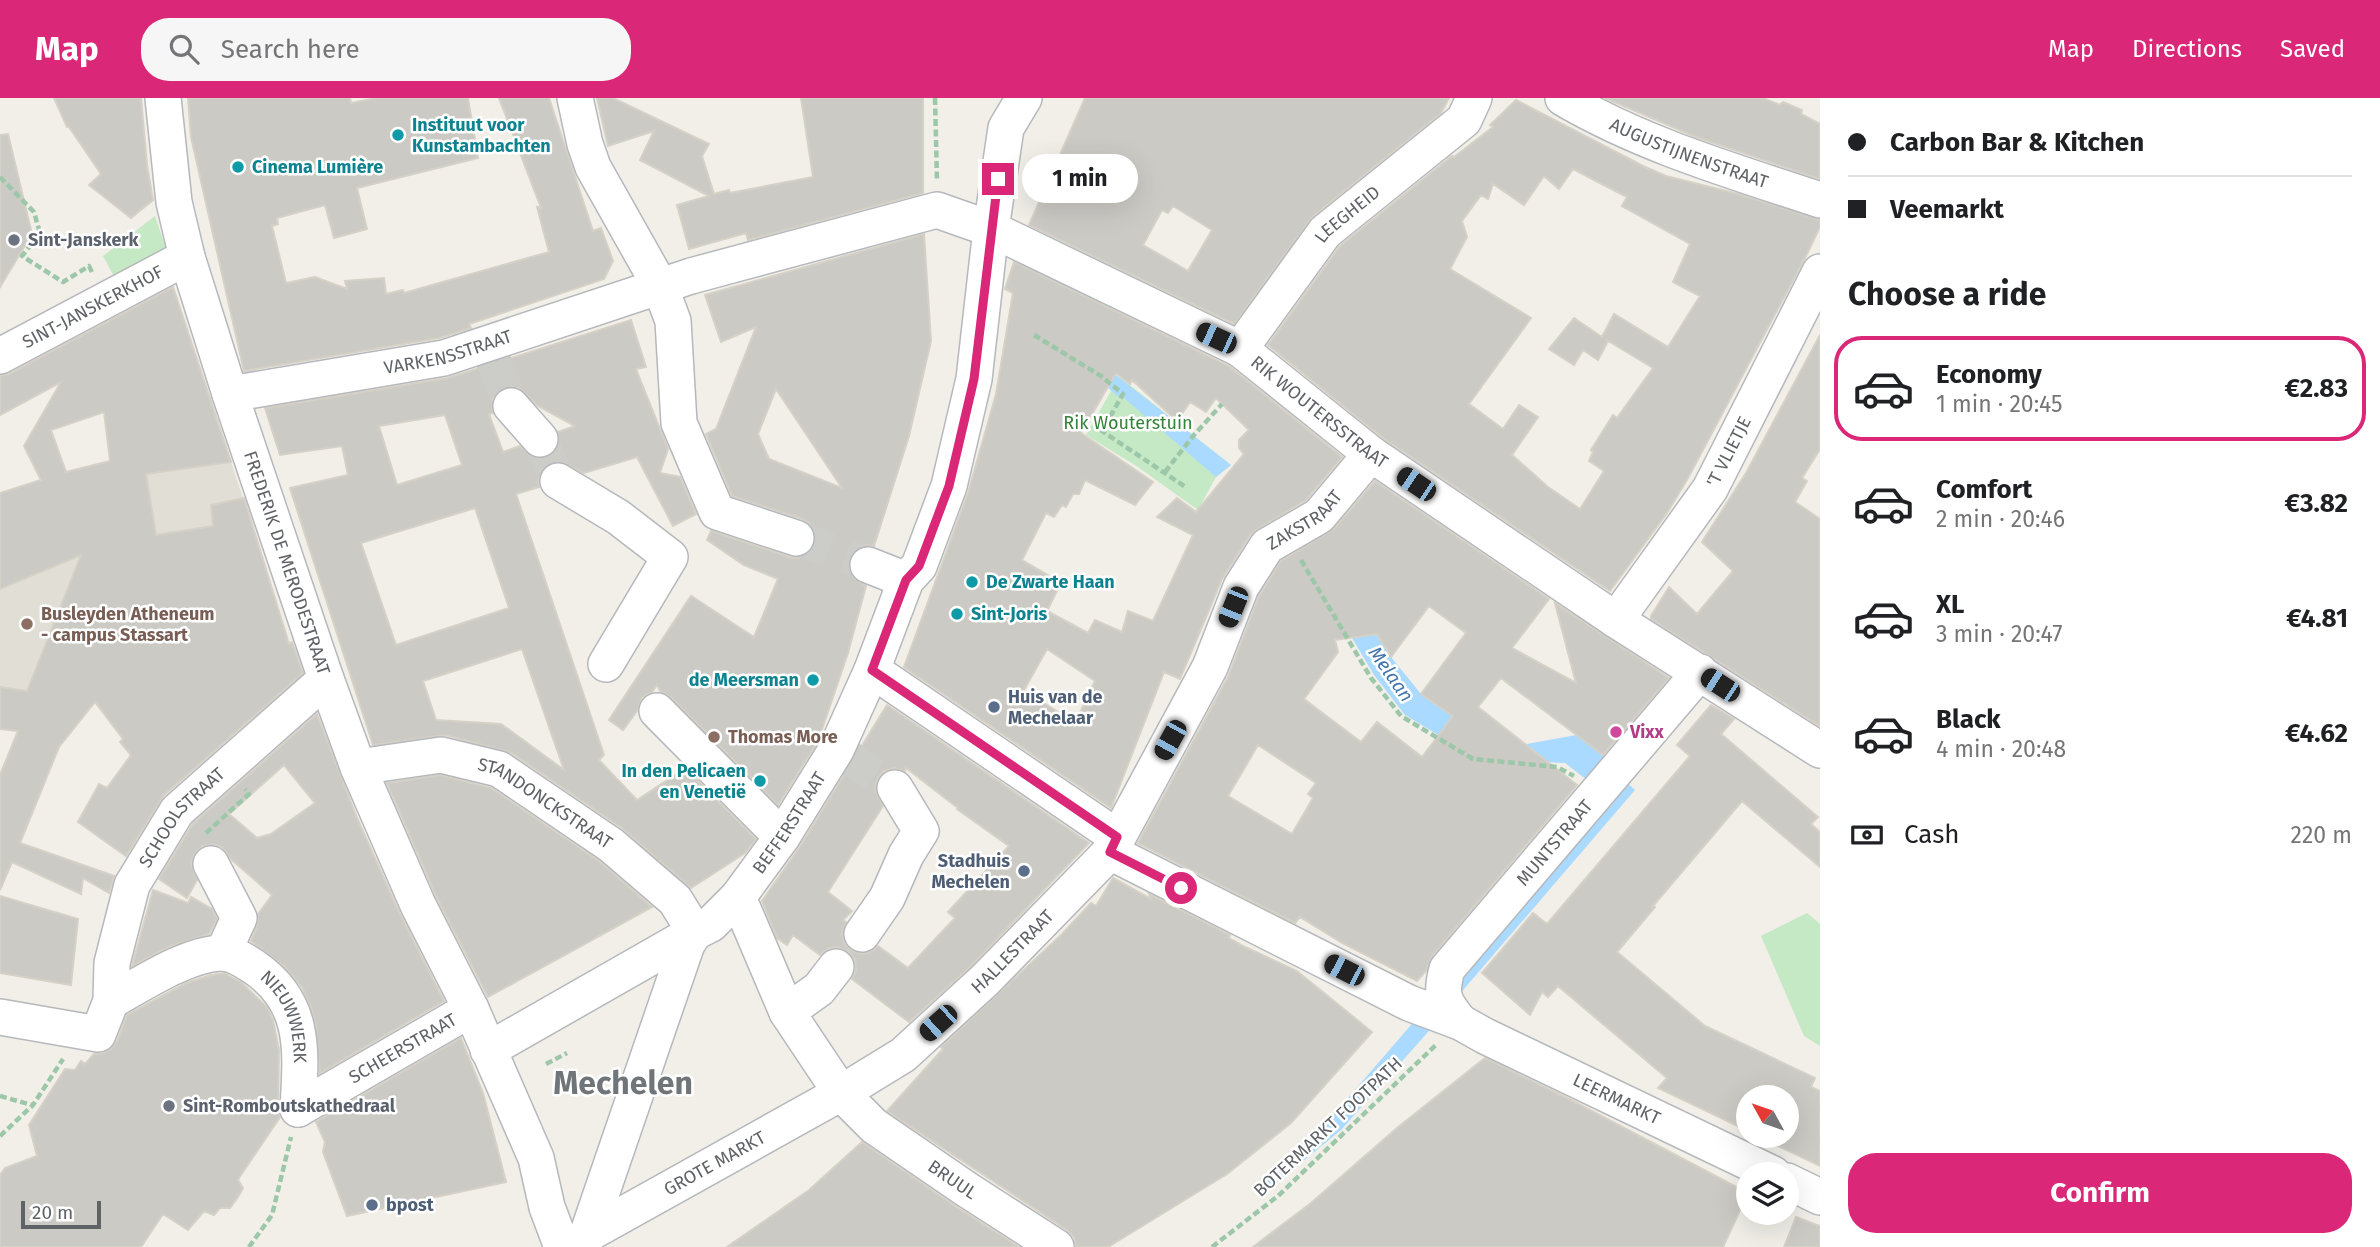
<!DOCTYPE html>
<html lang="en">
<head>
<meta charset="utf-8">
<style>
  :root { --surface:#fff; --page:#f6f6f6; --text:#202124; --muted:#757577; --line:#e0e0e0; --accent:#db2777 }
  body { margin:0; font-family:"Fira Sans",sans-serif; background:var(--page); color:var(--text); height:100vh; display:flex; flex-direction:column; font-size:26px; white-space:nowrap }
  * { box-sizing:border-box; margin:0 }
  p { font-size:23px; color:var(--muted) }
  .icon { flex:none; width:38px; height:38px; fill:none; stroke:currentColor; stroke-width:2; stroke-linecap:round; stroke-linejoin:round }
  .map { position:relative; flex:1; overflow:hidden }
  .side { display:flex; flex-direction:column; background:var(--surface); width:560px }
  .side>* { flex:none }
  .hud { display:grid; align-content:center; height:154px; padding:0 28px; background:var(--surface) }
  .needle { width:46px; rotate:310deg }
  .buttons { position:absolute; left:1736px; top:987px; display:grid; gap:14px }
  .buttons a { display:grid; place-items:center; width:63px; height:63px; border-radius:50%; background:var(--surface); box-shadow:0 7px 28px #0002; font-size:35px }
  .scale { position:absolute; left:21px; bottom:18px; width:80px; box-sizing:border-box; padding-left:7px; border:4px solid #5f6368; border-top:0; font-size:19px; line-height:24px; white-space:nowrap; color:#5f6368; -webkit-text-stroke:5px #fff; paint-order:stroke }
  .end { position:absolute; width:32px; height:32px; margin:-16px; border:9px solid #db2777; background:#fff; box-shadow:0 0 0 4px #fff }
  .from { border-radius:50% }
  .bubble { position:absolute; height:49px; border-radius:24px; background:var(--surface); box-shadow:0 7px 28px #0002; font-size:23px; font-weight:700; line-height:49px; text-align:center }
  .car { position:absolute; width:21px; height:42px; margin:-21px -10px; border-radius:9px; box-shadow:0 0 5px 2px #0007; background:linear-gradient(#222 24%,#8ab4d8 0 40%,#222 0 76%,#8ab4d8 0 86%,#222 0) }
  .hud b { display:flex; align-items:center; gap:24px; height:66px; font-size:26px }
  .hud b+b { border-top:2px solid var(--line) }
  .hud i { width:18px; height:18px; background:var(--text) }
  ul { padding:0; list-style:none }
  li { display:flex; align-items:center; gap:21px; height:105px; margin:0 14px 10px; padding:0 14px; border:4px solid transparent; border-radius:28px }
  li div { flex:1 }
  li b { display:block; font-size:26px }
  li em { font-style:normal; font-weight:700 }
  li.current { border-color:var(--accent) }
  li>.icon { width:63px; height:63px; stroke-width:1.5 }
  h2 { padding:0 28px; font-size:32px; line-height:84px }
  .pay { display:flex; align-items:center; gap:18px; height:77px; padding:0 28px; font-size:26px }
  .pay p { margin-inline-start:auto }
  .button { display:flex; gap:14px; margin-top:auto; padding:14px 28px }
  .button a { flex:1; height:80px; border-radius:28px; background:var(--accent); color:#fff; font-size:28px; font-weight:700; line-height:80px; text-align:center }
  header { display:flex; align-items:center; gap:42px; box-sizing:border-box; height:98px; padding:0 35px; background:var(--accent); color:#fff }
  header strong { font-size:33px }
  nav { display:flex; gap:38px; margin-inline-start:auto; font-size:24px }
  .search { width:490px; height:63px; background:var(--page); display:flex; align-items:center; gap:18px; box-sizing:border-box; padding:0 24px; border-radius:28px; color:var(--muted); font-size:26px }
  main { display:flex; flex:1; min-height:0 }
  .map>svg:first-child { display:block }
  .education { fill:#e1ded6 }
  .green { fill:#c5e8c5 }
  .water { fill:#aadaff }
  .building { fill:#cccac5; stroke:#d6d1c6; stroke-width:2; fill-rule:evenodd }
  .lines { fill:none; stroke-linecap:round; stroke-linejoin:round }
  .minor-tunnel { stroke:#ccccc8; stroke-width:35; stroke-dasharray:35 18; stroke-linecap:butt }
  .minor-casing { stroke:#b5b8bc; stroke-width:38 }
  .path { stroke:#9cc7a9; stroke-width:4.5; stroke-dasharray:7 3.5; stroke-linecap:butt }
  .minor { stroke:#fff; stroke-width:35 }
  .route { stroke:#db2777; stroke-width:9 }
  .culture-dot { fill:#0f9aa8; stroke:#fff; stroke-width:2.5 }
  .worship-dot { fill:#6b7280; stroke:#fff; stroke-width:2.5 }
  .education-dot { fill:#8d6e63; stroke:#fff; stroke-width:2.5 }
  .service-dot { fill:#5c6f8a; stroke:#fff; stroke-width:2.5 }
  .hotel-dot { fill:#d1479c; stroke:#fff; stroke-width:2.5 }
  .labels { text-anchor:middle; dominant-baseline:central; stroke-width:5; stroke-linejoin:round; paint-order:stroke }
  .culture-label { font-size:18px; font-weight:bold; fill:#0d838f; stroke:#fff; text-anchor:start }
  .street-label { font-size:18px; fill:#5f6368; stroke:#fff }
  .worship-label { font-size:18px; font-weight:bold; fill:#5b616d; stroke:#fff; text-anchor:start }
  .park-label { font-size:18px; fill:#348238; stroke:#fff }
  .education-label { font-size:18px; font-weight:bold; fill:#785e54; stroke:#fff; text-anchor:start }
  .service-label { font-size:18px; font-weight:bold; fill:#4e5e75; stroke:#fff; text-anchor:start }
  .hotel-label { font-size:18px; font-weight:bold; fill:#b23c85; stroke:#fff; text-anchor:start }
  .water-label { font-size:19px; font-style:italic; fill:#4174aa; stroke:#fff }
  .town-label { font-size:32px; font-weight:bold; fill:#70757a; stroke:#fff }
</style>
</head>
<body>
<header>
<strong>Map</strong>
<div class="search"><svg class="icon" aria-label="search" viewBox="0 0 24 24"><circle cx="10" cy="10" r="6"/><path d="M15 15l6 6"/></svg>Search here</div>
<nav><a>Map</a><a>Directions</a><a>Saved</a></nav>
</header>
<main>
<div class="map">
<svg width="1820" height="1149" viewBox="0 0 1820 1149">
  <rect width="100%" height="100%" fill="#f1efe8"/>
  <path class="education" d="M231 364 267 473 231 479 68 490 59 649 18 633 0 631V395L66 374 146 376Z"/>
  <path class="green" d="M155 118 169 160 116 182 103 158Z
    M1117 277 1231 367 1216 379 1198 412 1138 369 1086 337 1111 293Z
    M1807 815 1820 826V948L1804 938 1761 838Z"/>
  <path class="water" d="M1085 253 1231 367 1216 379 1124 300H1120L1107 289Z
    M1320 438 1391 559 1421 596 1479 635 1521 647 1576 637 1606 660 1587 682 1565 665 1520 663 1460 650 1405 617 1374 577 1298 449Z
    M1622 680 1635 692 1458 898 1456 876Z
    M1423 913 1436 925 1341 1032 1268 1092 1260 1081 1329 1022Z"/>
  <path class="building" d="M54 0H141L147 67 153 102 131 120 89 87 101 76 69 29H67Z
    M188 0H350L351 5 376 0H468L478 60 357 90 367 131 334 140 325 107 277 120 278 126 272 128 286 185 315 179 347 191 345 183 384 180 386 196 403 192 404 195 549 154 537 109 541 110 499 0H549L593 133 601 130 613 163 604 181 469 226 471 230 439 240 244 273 191 39Z
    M597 0H613L709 46 702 58 714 96 729 92 730 95 813 79 801 0H923V95L748 142 746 135 689 151 677 107 709 98 640 62 654 33 608 48Z
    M1085 0H1449L1441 15 1312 119 1234 226 1029 127ZM1173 108 1212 132 1188 173 1143 147 1162 112 1168 115Z
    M1605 0H1763L1780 7 1783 4 1802 12 1801 16 1820 26V81L1696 39Z
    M1516 2 1643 68 1666 78 1738 96 1820 122V129L1806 158 1688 380 1667 415 1610 493 1383 340 1268 247 1340 148 1452 58 1454 59 1493 29 1490 27ZM1573 71 1627 99 1622 108 1690 146 1673 184 1700 198 1668 249 1614 216 1602 239 1574 220 1549 251 1574 267 1583 252 1598 262 1608 243 1605 241 1653 270 1617 320 1613 317 1591 352 1593 354 1589 363 1604 373 1580 411 1548 389 1512 357 1538 319 1519 307 1503 331 1469 306 1531 220 1450 171 1467 139 1462 123 1481 97 1488 101 1493 86 1524 107 1544 78 1559 91Z
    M8 36 32 136 0 189V37Z
    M924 136 931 243 909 338 874 448 864 447 856 451 849 460 848 471 852 479 866 488 848 555 818 643 778 707 671 599 660 593 657 587 652 594 642 599 637 613 623 632 609 622 691 498 754 539 778 481 744 467 707 442 711 433 790 459 799 460 809 455 815 446V435L810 426 803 421 732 398 706 336 716 331 756 229 721 244 705 197ZM776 291 842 390 769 361 758 336Z
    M1014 164 1229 268 1342 359 1306 402 1257 431 1250 437 1222 481 1180 581 1164 574 1111 710 904 569 968 395 996 296 1013 195 1005 191ZM1116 275 1130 286 1132 282 1177 323 1190 304 1206 314 1216 300 1249 332 1239 342V350L1244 356 1196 414 1177 400 1157 419 1193 437 1153 523 1128 513 1122 534 1095 522 1088 535 1047 513 1061 485 1022 462 1046 415 1054 419 1062 407 1066 409 1073 396H1079L1085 382 1135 407 1153 384 1081 335ZM1047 551 1095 583 1075 625 1024 592Z
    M173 189 231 364 146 376 156 437 213 428 211 407 244 400 289 546 292 544 303 575 163 698 126 758 78 724 99 686 107 690 131 657 120 644 123 641 95 604 59 649 20 745 114 778 109 795 83 780 81 796 12 764 0 792V677L18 633 0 631V589L27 593 81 457 0 491V395L41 382 24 348 61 284 0 317V278L9 276ZM104 314 110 363 66 374 51 332Z
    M631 222 646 269 636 271 668 351 660 375 680 379 696 416 673 428 637 359 584 375 559 363 549 365 540 373 538 382 539 389 516 396 604 657 599 662 637 702 681 673 676 667 679 664 756 741 745 755 691 790 622 730 510 654 445 637 373 647 290 390 348 377 342 348 280 357 265 310 448 280ZM506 288 518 289 538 308 575 328 558 334 559 347 553 356 545 361 534 360 520 348 503 354 489 316 493 315 492 301 498 292ZM445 317 462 367 397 387 379 328ZM475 410 509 510 396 547 361 445ZM522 551 564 672 501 626 436 622 423 583Z
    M1820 237V351L1802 380 1807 383 1795 404 1820 421V628L1651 521V518L1669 489 1697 516 1733 473 1702 444 1746 375Z
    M1375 383 1549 501 1512 550 1576 585 1555 505 1669 580 1603 657 1501 580 1478 609 1577 687 1432 858 1426 873 1417 883 1342 845 1300 819 1295 825 1138 745 1228 579 1259 498 1281 463 1334 431ZM1429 508 1466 535 1421 596 1453 618 1422 659 1377 624 1361 644 1304 601 1338 554 1335 542 1377 536 1391 559ZM1258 647 1316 685 1308 696 1313 700 1292 736 1228 698Z
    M887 607 1089 745 971 868 909 924 852 881 856 872 855 862 848 853 838 849 829 850 820 857 793 837 787 847 777 840 762 803 799 750ZM894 670 905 673 906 670 958 710 957 711 1009 748 948 814 955 820 908 870 878 848 870 854 861 856 850 852 844 844 842 835 846 824 843 822 852 813 828 794 883 708 875 691 877 681 884 673Z
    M1711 607 1734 621 1721 636 1818 719 1811 726 1820 734V769L1742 703 1653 808 1655 809 1617 854 1705 928 1815 980 1811 989 1820 993V1068L1757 1038H1787V999H1748V1033L1658 990 1667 980 1558 888 1548 899 1542 894 1530 917 1482 875 1533 815 1547 826 1690 658 1677 647Z
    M317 616 357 720 400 816 444 903 320 975 316 927 311 909 302 889 284 868 251 843 257 828 258 816 272 797 232 762 222 749 213 746 202 748 194 756 191 766 197 782 187 800 159 781 193 726ZM284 667 315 705 271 736 257 740 229 716Z
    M440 677 491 690 599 763 652 809 488 899 436 798 387 685Z
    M1113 780 1151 801 1149 796 1230 837 1229 840 1245 849 1297 873 1372 934 1291 1025 1227 1076 1108 1149H1076L1074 1139 1067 1132 887 1013 943 951 941 949 1061 837 1091 805 1096 808Z
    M153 792 188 805 191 799 212 811 217 821 209 836 171 848 132 868Z
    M0 798 78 821 71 887 0 875Z
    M224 875 242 885 267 909 273 922 279 952 278 1010 280 1019 239 1080 238 1082 243 1090 238 1099 230 1110H220L214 1117 204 1113 188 1132 163 1116 141 1149H0V1077L5 1070 37 1058 29 1027 65 971 75 972 81 963 85 966 94 956 103 955 111 951 117 943 127 917 186 885 211 877Z
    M461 940 483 995 506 1084 347 1118 323 1054 325 1044 316 1024Z
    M1485 960 1571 1002 1748 1095 1723 1149H1253L1311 1105 1397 1030Z
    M862 1044 955 1108 1019 1149H727L809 1092Z
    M1796 1119 1820 1128V1149H1784Z"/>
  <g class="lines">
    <path class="minor-tunnel" d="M493 261 511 308
      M540 341 558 383
      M796 440 868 467
      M846 658 895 690"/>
    <defs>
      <g id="minor">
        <path id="s1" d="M163 0 174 104 187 159 230 296 326 581 358 669 418 807 471 911 536 1060 547 1109 562 1149"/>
        <path d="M575 0 585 46 593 69 660 188 673 223 679 325 717 414 796 440"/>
        <path id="s2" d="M1563 0C1643 47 1733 73 1820 102"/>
        <path id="s3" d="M1240 251 1325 134 1464 22 1474 0"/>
        <path id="s4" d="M0 258 187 159"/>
        <path id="s5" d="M230 296 444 260 691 178 937 112 991 131 1240 251 1371 356 1616 522 1820 652"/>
        <path d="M511 308 540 341"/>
        <path d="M558 383 618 419 670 459 606 566"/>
        <path d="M868 467 906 482"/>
        <path id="s6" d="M1616 522 1710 391 1820 174"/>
        <path d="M872 572 1117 739"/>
        <path d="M657 613 782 739"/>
        <path id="s7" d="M358 669 441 657 499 671 611 747 675 802 695 834 488 952"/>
        <path id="s8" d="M1110 754 1409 905 1460 924 1485 938 1773 1076"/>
        <path d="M211 766 239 820 223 855"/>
        <path id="s9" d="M738 799 787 914 841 995 874 1028 966 1091 1056 1149"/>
        <path d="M862 836 887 800 906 757 921 733 895 690"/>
        <path id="s10" d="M111 903C142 886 185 857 220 855 232 854 245 863 254 869 307 905 301 954 298 1011"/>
        <path d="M787 914 819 891 836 869"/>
        <path id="s11" d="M0 919 98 936 111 903 112 865 132 787 177 713 326 581"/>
        <path id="s12" d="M1460 924C1443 903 1440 897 1447 871L1700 574"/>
        <path id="s13" d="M298 1011 471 911"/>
        <path d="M1787 1083 1820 1099"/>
        <path id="s14" d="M588 1136 841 995 903 957 985 882 1110 754 1210 569 1241 489 1267 448 1319 418 1371 356"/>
        <path id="s15" d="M583 1149 687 846 695 834 711 826 738 799 782 739 836 652 872 572 906 482 919 468 949 388 974 281 991 131 1006 30 1024 0"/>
      </g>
    </defs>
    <use href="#minor" class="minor-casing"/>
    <path class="path" d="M935 0 937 83
      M0 79 34 114 40 135 22 158 63 184 89 168 93 176
      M1034 237 1101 278 1123 296 1102 333 1187 390
      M1165 374 1194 337 1222 306
      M1301 462 1371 580 1401 618 1473 661 1557 669 1574 678
      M206 735 249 696 245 691
      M546 966 567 955
      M0 998 32 1007
      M0 1038 33 1007 63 961
      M249 1149 272 1117 291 1039
      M1212 1149 1278 1098 1437 946"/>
    <use href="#minor" class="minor"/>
  </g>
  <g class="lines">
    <path class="route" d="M998 81 974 281 949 388 919 468 906 482 872 572 1117 739 1110 754 1181 790"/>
  </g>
  <g class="culture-dot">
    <circle cx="398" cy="37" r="7"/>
    <circle cx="238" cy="69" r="7"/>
    <circle cx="972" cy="484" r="7"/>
    <circle cx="957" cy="516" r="7"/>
    <circle cx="813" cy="582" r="7"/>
    <circle cx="760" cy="683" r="7"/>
  </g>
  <g class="worship-dot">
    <circle cx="14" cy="142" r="7"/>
    <circle cx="169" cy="1008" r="7"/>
  </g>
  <g class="education-dot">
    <circle cx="27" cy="526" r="7"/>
    <circle cx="714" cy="639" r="7"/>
  </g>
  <g class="service-dot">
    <circle cx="994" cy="609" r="7"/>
    <circle cx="1024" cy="773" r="7"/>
    <circle cx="372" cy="1107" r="7"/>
  </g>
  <circle class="hotel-dot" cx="1616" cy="634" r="7"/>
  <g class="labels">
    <g class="culture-label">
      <text x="412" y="27">Instituut voor<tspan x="412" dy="21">Kunstambachten</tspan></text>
      <text x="252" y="69">Cinema Lumière</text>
      <text x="986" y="484">De Zwarte Haan</text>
      <text x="971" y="516">Sint-Joris</text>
      <text x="799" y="582" text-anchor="end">de Meersman</text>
      <text x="746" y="673" text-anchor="end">In den Pelicaen<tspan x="746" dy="21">en Venetië</tspan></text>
    </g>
    <g class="street-label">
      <text stroke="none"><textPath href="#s2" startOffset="138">AUGUSTIJNENSTRAAT</textPath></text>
      <text stroke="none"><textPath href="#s3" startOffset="173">LEEGHEID</textPath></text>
      <text stroke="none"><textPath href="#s4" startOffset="105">SINT-JANSKERKHOF</textPath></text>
      <text stroke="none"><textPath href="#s5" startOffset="222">VARKENSSTRAAT</textPath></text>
      <text stroke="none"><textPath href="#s5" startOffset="1167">RIK WOUTERSSTRAAT</textPath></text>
      <text stroke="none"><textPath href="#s6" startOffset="203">'T VLIETJE</textPath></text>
      <text stroke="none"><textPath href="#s14" startOffset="1043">ZAKSTRAAT</textPath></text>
      <text stroke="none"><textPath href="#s1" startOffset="483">FREDERIK DE MERODESTRAAT</textPath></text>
      <text stroke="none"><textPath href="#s7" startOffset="200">STANDONCKSTRAAT</textPath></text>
      <text stroke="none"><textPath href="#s11" startOffset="338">SCHOOLSTRAAT</textPath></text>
      <text stroke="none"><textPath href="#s15" startOffset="481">BEFFERSTRAAT</textPath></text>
      <text stroke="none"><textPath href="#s12" startOffset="224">MUNTSTRAAT</textPath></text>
      <text stroke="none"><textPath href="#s14" startOffset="513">HALLESTRAAT</textPath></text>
      <text stroke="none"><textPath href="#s10" startOffset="219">NIEUWWERK</textPath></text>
      <text stroke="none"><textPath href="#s13" startOffset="121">SCHEERSTRAAT</textPath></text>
      <text stroke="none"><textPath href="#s8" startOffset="564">LEERMARKT</textPath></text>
      <text transform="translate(1328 1029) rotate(-43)">BOTERMARKT FOOTPATH</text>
      <text stroke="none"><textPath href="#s14" startOffset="145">GROTE MARKT</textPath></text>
      <text stroke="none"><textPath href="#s9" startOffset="364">BRUUL</textPath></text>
    </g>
    <g class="worship-label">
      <text x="28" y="142">Sint-Janskerk</text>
      <text x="183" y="1008">Sint-Romboutskathedraal</text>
    </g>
    <g class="park-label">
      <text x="1128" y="325">Rik Wouterstuin</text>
    </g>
    <g class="education-label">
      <text x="41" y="516">Busleyden Atheneum<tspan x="41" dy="21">- campus Stassart</tspan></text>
      <text x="728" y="639">Thomas More</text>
    </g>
    <g class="service-label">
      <text x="1008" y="599">Huis van de<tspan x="1008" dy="21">Mechelaar</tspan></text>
      <text x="1010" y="763" text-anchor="end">Stadhuis<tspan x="1010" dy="21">Mechelen</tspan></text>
      <text x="386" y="1107">bpost</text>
    </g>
    <g class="hotel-label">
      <text x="1630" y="634">Vixx</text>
    </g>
    <g class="water-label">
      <text transform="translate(1391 576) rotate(55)">Melaan</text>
    </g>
    <g class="town-label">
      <text x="623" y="985">Mechelen</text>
    </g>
  </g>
</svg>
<div class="buttons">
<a><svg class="needle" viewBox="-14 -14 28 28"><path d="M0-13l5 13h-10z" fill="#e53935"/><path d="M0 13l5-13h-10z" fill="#757577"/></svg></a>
<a><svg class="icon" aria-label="layers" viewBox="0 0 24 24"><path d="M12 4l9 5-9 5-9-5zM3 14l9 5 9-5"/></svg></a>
</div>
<div class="scale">20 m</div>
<i class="end from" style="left:1181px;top:790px"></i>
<i class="end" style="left:998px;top:81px"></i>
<div class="bubble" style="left:1022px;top:56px;width:116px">1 min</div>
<i class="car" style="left:1216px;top:240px;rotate:295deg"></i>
<i class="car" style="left:1416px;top:386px;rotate:304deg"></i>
<i class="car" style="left:1233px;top:509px;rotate:202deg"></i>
<i class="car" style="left:1720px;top:587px;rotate:303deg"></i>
<i class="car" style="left:1170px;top:642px;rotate:209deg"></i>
<i class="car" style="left:1344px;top:872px;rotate:297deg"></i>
<i class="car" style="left:938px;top:925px;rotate:228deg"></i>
</div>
<section class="side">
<div class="hud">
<b><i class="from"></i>Carbon Bar &amp; Kitchen</b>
<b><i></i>Veemarkt</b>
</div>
<h2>Choose a ride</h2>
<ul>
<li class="current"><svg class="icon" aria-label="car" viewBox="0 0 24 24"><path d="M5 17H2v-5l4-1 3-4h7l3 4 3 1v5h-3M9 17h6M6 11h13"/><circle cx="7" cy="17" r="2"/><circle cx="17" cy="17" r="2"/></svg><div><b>Economy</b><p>1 min · 20:45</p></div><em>€2.83</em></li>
<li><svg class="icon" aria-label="car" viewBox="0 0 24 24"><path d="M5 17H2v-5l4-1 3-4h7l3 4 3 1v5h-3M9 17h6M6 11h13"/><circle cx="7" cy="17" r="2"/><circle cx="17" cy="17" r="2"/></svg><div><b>Comfort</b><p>2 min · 20:46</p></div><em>€3.82</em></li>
<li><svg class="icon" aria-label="car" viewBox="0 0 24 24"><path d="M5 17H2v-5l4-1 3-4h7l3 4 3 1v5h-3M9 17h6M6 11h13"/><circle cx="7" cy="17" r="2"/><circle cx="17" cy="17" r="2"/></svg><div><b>XL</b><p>3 min · 20:47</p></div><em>€4.81</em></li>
<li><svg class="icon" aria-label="car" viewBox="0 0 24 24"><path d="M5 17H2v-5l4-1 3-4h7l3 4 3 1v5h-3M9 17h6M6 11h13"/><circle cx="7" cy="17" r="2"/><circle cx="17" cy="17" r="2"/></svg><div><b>Black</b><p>4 min · 20:48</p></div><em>€4.62</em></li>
</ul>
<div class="pay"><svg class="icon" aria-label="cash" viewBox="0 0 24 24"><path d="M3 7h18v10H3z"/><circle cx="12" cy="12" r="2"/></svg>Cash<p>220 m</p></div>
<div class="button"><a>Confirm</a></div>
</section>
</main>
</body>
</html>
